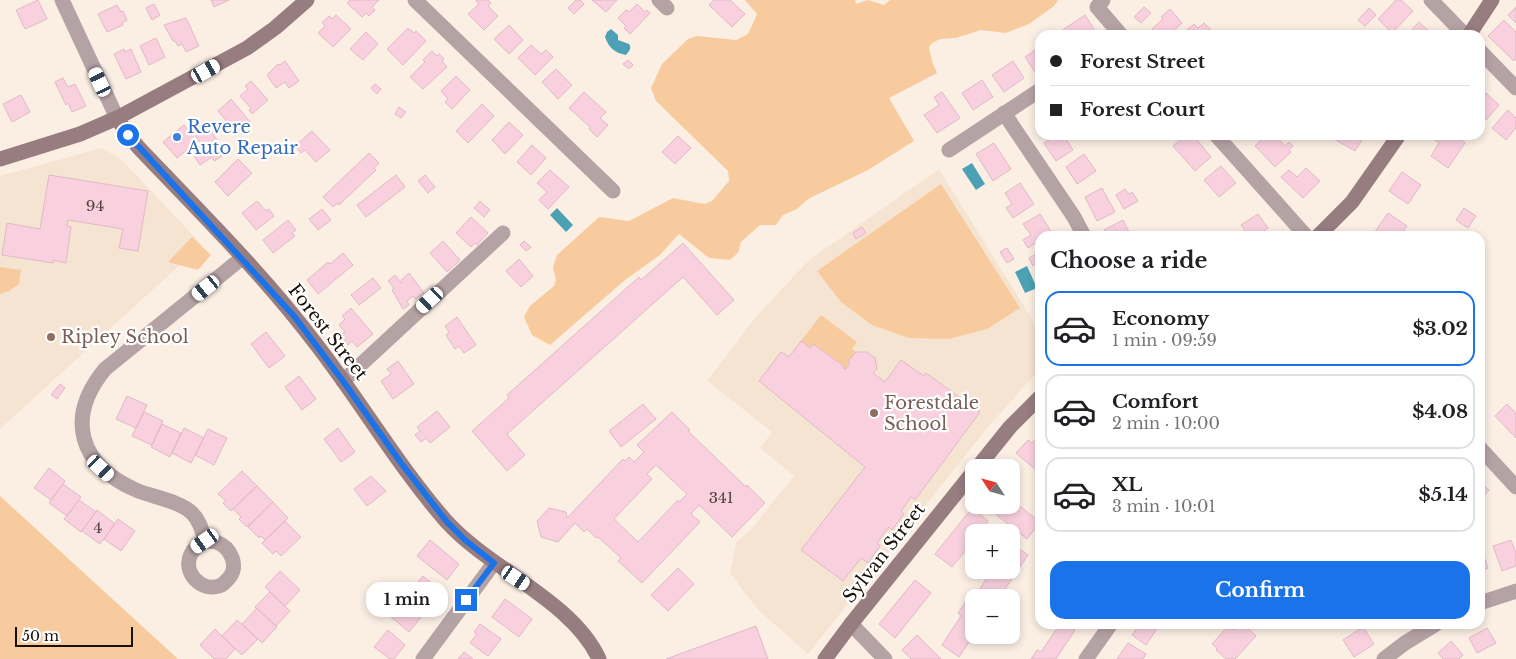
<!DOCTYPE html>
<html lang="en">
<head>
<meta charset="utf-8">
<style>
  :root { --surface:#fff; --page:#f2f2f2; --text:#202124; --muted:#757577; --line:#e0e0e0; --accent:#1a73e8 }
  body { margin:0; font-family:"Libre Baskerville",serif; background:var(--page); color:var(--text); height:100vh; display:flex; flex-direction:column; font-size:19px; white-space:nowrap }
  * { box-sizing:border-box; margin:0 }
  p { font-size:16px; color:var(--muted) }
  .icon { flex:none; width:28px; height:28px; fill:none; stroke:currentColor; stroke-width:2; stroke-linecap:round; stroke-linejoin:round }
  .map { position:relative; flex:1; overflow:hidden }
  .sheet { position:absolute; left:1035px; top:231px; width:450px; height:398px; display:flex; flex-direction:column; background:var(--surface); border-radius:15px; box-shadow:0 2px 8px #0003 }
  .sheet>* { flex:none }
  .guide { position:absolute; left:1035px; top:30px; width:450px; height:110px; border-radius:15px; box-shadow:0 2px 8px #0003; display:grid; align-content:center; height:110px; padding:0 15px; background:var(--surface) }
  .needle { width:32px; rotate:306deg }
  .controls { position:absolute; left:965px; top:459px; display:grid; gap:10px }
  .controls a { display:grid; place-items:center; width:55px; height:55px; border-radius:10px; background:var(--surface); box-shadow:0 2px 8px #0003; font-size:25px }
  .scale { position:absolute; left:15px; bottom:12px; width:118px; box-sizing:border-box; padding-left:5px; border:2px solid #191006; border-top:0; font-size:14px; line-height:18px; white-space:nowrap; color:#191006; -webkit-text-stroke:4px #fff; paint-order:stroke }
  .end { position:absolute; width:22px; height:22px; margin:-11px; border:6px solid #1a73e8; background:#fff; box-shadow:0 0 0 2px #fff }
  .from { border-radius:50% }
  .bubble { position:absolute; height:35px; border-radius:15px; background:var(--surface); box-shadow:0 2px 8px #0003; font-size:16px; font-weight:700; line-height:35px; text-align:center }
  .car { position:absolute; width:15px; height:30px; margin:-15px -8px; border-radius:6px; box-shadow:0 0 4px 1px #0007; background:linear-gradient(#fff 24%,#345 0 40%,#fff 0 76%,#345 0 86%,#fff 0) }
  .guide b { display:flex; align-items:center; gap:18px; height:48px; font-size:19px }
  .guide b+b { border-top:1px solid var(--line) }
  .guide i { width:12px; height:12px; background:var(--text) }
  ul { padding:0; list-style:none }
  li { display:flex; align-items:center; gap:15px; height:75px; margin:0 10px 8px; padding:0 5px; border:2px solid var(--line); border-radius:15px }
  li div { flex:1 }
  li b { display:block; font-size:19px }
  li em { font-style:normal; font-weight:700 }
  li.selected { border-color:var(--accent) }
  li>.icon { width:45px; height:45px; stroke-width:1.5 }
  h2 { padding:0 15px; font-size:22px; line-height:60px }
  .cta { display:flex; gap:10px; margin-top:auto; padding:10px 15px }
  .cta a { flex:1; height:58px; border-radius:15px; background:var(--accent); color:#fff; font-size:20px; font-weight:700; line-height:58px; text-align:center }
  .map>svg:first-child { display:block }
  .education { fill:#f6e4d3 }
  .green { fill:#f8cb9f }
  .water { fill:#4ca1b5 }
  .building { fill:#f9d1de; stroke:#e1b9c6; fill-rule:evenodd }
  .lines { fill:none; stroke-linecap:round; stroke-linejoin:round }
  .street { stroke:#b5a2a5; stroke-width:15 }
  .secondary { stroke:#977c80; stroke-width:15 }
  .route { stroke:#1a73e8; stroke-width:6 }
  .shop-dot { fill:#3f7fe0; stroke:#fff; stroke-width:2 }
  .education-dot { fill:#8d6e63; stroke:#fff; stroke-width:2 }
  .labels { text-anchor:middle; dominant-baseline:central; stroke-width:4.5; stroke-linejoin:round; paint-order:stroke }
  .number-label { font-size:15px; fill:#51403c }
  .shop-label { font-size:18px; fill:#366cbe; stroke:#fff; text-anchor:start }
  .street-label { font-size:18px; fill:#191006; stroke:#fff }
  .education-label { font-size:18px; fill:#785e54; stroke:#fff; text-anchor:start }
</style>
</head>
<body>
<div class="map">
<svg width="1516" height="659" viewBox="0 0 1516 659">
  <rect width="100%" height="100%" fill="#fbefe4"/>
  <path class="education" d="M102 148 122 160 202 245 0 429V176Z
    M939 169 1040 332V369L988 427 808 654 757 609 730 573 736 543 754 526 794 476 760 448 772 432 707 381 755 318 805 264 816 255Z"/>
  <path class="green" d="M745 0H855L856 4 868 0 884 5 890 0H1058L1054 6 1029 24 1006 33 981 30 956 38 940 39 932 43 929 47 932 61 937 73 889 98 914 141 868 170 808 199 797 209 783 215 776 225H760L741 242 738 253 730 260 709 258 679 234 660 255 625 280 550 345 532 335 524 317 530 306 554 286 556 280 553 267 557 255 599 217 629 221 673 198 704 204 712 201 729 181 728 171 656 101 651 88 662 64 688 39 697 36 736 40 748 34 757 14Z
    M941 184 1020 308 987 329 949 339 909 338 872 325 841 302 817 271Z
    M192 237 211 255 198 270 168 262Z
    M0 267 21 270 19 284 9 291 0 294Z
    M821 315 857 342 852 349 856 352C851 358 850 364 846 369L843 368 844 366 813 344 810 348 801 341Z
    M0 496 178 659H0Z"/>
  <path class="water" d="M611 29 618 35V40L629 44C632 49 629 51 626 55 615 53 609 48 605 37L607 32Z
    M972 163 985 184 976 190 962 169Z
    M557 208 573 225 566 232 550 215Z
    M1027 266 1037 288 1025 293 1015 272Z"/>
  <path class="building" d="M38 0 47 19 25 29 16 10Z
    M211 0H229L214 7Z
    M350 0H379L372 7 375 10 369 16 366 13 362 17 347 3Z
    M477 0H488L491 3 488 6 498 16 484 30 468 14 479 4 476 1Z
    M576 0H580L584 4 574 14 568 8Z
    M592 0H617L606 12Z
    M714 0H730L745 14 732 27 709 5Z
    M1396 0H1401L1413 11 1392 33 1378 19Z
    M154 4 160 15 152 20 146 8Z
    M637 4 645 12 647 10 650 13 630 34 624 28 626 26 618 18 626 10 629 12Z
    M117 5 121 12 123 11 127 20 122 23 123 25 107 32 98 14Z
    M1144 7 1151 13 1141 23 1134 17Z
    M1516 7V23L1508 15Z
    M1369 8 1376 15 1365 26 1358 20Z
    M1170 9 1182 23 1169 35H1157L1152 29 1163 19 1161 17Z
    M336 15 351 29 333 47 318 33 325 26 322 23 329 16 332 19Z
    M1085 15 1097 34 1059 35 1058 33Z
    M186 18 199 46 186 52 182 44 178 46 176 42 173 41 164 25Z
    M1504 20 1516 32V59L1514 61 1488 36Z
    M1419 22 1433 35H1407Z
    M1204 23 1214 33 1212 35H1181L1194 24 1198 28Z
    M509 25 523 40 509 54 494 39Z
    M408 28 414 33 416 31 426 41 403 65 387 49Z
    M366 32 378 44 363 60 350 49Z
    M156 38 165 57 149 65 140 46Z
    M531 45 541 54 546 50 553 57 535 75 518 58Z
    M1040 47V73L1037 75 1025 57Z
    M124 49 125 52 131 49 141 72 126 79 114 54Z
    M432 51 437 56 439 54 444 59 442 61 447 67 423 89 410 77 425 62 423 60Z
    M628 60 633 65 629 69 623 64Z
    M285 61 299 81 289 88 285 82 276 88 267 75 278 64 280 65Z
    M1013 61 1024 78 1004 92 992 75Z
    M556 69 572 85 558 99 542 82Z
    M456 76 470 90 452 109 445 102 448 99 441 91Z
    M63 78 68 87 75 84 86 106 72 112 68 103 66 105 55 82Z
    M982 80 993 97 973 110 962 93Z
    M251 81 268 100 252 114 249 110 251 108 240 96 248 89 245 86Z
    M375 84 381 89 377 94 371 88Z
    M584 92 606 112 600 118 608 125 597 137 589 129 590 127 569 108Z
    M942 92 960 118 937 133 924 115 939 105 934 97Z
    M1486 93 1499 105 1486 120 1480 115V100Z
    M21 95 30 112 12 122 3 104Z
    M231 99 251 123 237 134 218 111Z
    M482 104 494 116 468 143 456 131Z
    M399 107 406 112 401 118 395 114Z
    M1508 110 1516 118V128L1506 140 1492 128Z
    M205 122 223 149 219 152 221 157 214 161 212 157 200 165 191 151 201 144 192 131Z
    M509 122 523 135 505 154 492 140Z
    M184 125 197 142 177 158 163 142Z
    M312 131 330 150 316 162 305 150 301 153 295 146Z
    M1046 135H1063L1073 150 1056 161 1044 143 1049 140Z
    M1186 135H1193L1211 157 1195 171 1173 146Z
    M1266 135H1275L1285 146 1289 142 1293 146 1289 150 1291 152 1275 167 1255 146Z
    M1336 135H1365L1355 151 1334 139Z
    M1439 135H1453L1465 143 1448 168 1431 156 1439 143 1435 140Z
    M678 136 691 148 675 164 662 152Z
    M994 143 1011 169 993 181 976 154Z
    M532 145 546 158 531 175 517 162Z
    M369 153 379 163 374 168 376 170 339 205 338 203 333 207 323 197Z
    M1084 154 1096 171 1077 184 1066 167Z
    M238 159 252 173 228 196 215 182Z
    M1221 166 1236 183 1219 197 1204 180Z
    M1306 168 1320 181 1303 198 1281 177 1289 170 1297 177Z
    M550 170 569 187 548 209 539 200 547 192 537 183Z
    M1402 172 1421 185 1408 204 1389 191Z
    M49 175 148 191 138 251 119 248 123 229 68 220 67 226 71 227 66 263 53 260V263L2 255 7 223 40 229Z
    M396 175 405 187 366 217 357 205Z
    M425 175 435 187 428 193 418 181Z
    M1020 183 1034 204 1013 218 1006 208 1012 204 1005 193Z
    M1102 188 1115 212 1097 221 1085 197Z
    M1125 189 1129 194 1132 192 1138 201 1124 209 1116 195Z
    M257 201 266 211 269 209 274 216 256 230 242 213Z
    M480 201 490 210 484 217 474 208Z
    M1464 208 1476 216 1468 228 1456 220Z
    M322 209 331 220 318 230 309 219Z
    M1388 213 1407 226 1400 236H1372Z
    M1040 214 1052 233 1046 236H1040V240L1028 248 1023 240 1031 235 1023 224Z
    M1258 214 1268 228 1257 236H1249L1241 225Z
    M471 217 488 233 477 245 475 243 471 247 456 233Z
    M288 220 296 230 292 233 295 236 273 253 263 240Z
    M1123 220 1130 234 1135 231 1138 236H1108L1104 230Z
    M862 227 866 233 856 239 853 233Z
    M443 241 460 260 447 272 430 253Z
    M524 241 531 247 526 251 520 245Z
    M683 243 734 300 717 315 683 277 507 434 525 455 507 471 472 431 509 398 507 395 639 277 641 280Z
    M1007 248 1014 259 1007 263 1000 252Z
    M343 253 353 265 318 294 307 280 328 262 330 264Z
    M1038 253 1040 262 1033 266 1029 258Z
    M519 259 533 276 521 287 506 271Z
    M409 273 424 293 415 299 413 296 407 301 409 305 403 309 392 290 394 288 388 281 395 275 401 283 402 282 401 280Z
    M373 278 381 288 359 305 351 295Z
    M351 308 373 334 357 347 352 341 348 345 340 335 345 332 339 325 345 319 342 316Z
    M457 317 476 345 464 353 459 346 455 349 446 335 449 332 445 326Z
    M266 332 285 356 269 368 251 344Z
    M801 341 810 348 813 344 844 366 843 368 846 369 849 365V360L856 352H867L875 358 877 369 873 373 885 382 901 360 924 376 926 373 980 412 915 500 911 497 901 511 904 514 892 530 889 527 877 543 880 546 868 563 861 558 843 581 801 550 865 467 759 381 781 352 789 357Z
    M398 361 414 384 393 399 381 381 391 374 387 369Z
    M299 376 316 399 302 410 285 387Z
    M60 384 65 388 57 399 51 395Z
    M127 396 147 405 136 428 116 419Z
    M643 404 656 419 621 447 609 431Z
    M1507 404 1516 413V438L1495 416Z
    M437 411 450 427 430 443 426 438 421 442 415 435 420 431 417 427Z
    M144 412 163 421 152 445 132 436Z
    M672 412 690 430 688 431 746 487 747 485 765 503 732 537 699 505 691 514 700 522 642 583 618 561 621 558 598 537 596 538 587 529 584 532 575 523 558 542 541 537 537 521 549 508 566 512 567 518 623 459 625 461 629 457 634 462 644 452 637 445ZM656 465 687 494 679 502 678 500 638 542 614 519 652 479 647 474Z
    M162 424 181 433 170 457 151 447Z
    M184 428 204 438 191 463 172 453Z
    M338 428 355 452 341 462 324 439Z
    M208 429 227 438 214 465 195 455Z
    M1040 434V466L1036 470 1016 453 1028 440 1032 443Z
    M49 468 65 481 51 500 34 488Z
    M242 471 257 486 231 511 223 503 226 501 218 494Z
    M371 476 386 491 367 506 354 489Z
    M1480 482 1489 490 1480 500Z
    M63 484 81 497 67 516 49 503Z
    M257 486 273 502 247 527 239 519 241 517 233 509Z
    M1011 499 1040 522 1027 539 984 505H1011Z
    M79 500 96 512 81 532 64 519Z
    M273 502 288 518 265 540 261 536 259 538 248 527Z
    M972 508 988 521 979 532H974V540L952 567 935 554Z
    M97 510 115 524 100 544 82 531Z
    M118 519 135 531 121 551 104 539Z
    M285 521 301 537 281 556 276 551 273 554 262 543Z
    M430 540 459 564 447 580 417 556Z
    M1511 540 1516 553V566L1502 571 1493 546Z
    M1011 543 1028 555 999 598H974V635L959 657 942 645 961 616 958 613 973 591 977 593 992 570H1011Z
    M1480 545 1488 568 1480 571Z
    M678 568 694 584 668 611 651 595Z
    M280 571 300 590 285 606 265 587Z
    M423 576 440 590 427 607 409 593Z
    M915 580 931 593 895 638 879 624Z
    M270 592 290 611 276 626 255 607Z
    M505 599 532 619 519 637 492 617Z
    M403 601 422 616 409 632 390 616Z
    M257 608 277 627 262 643 242 624Z
    M237 620 258 639 242 655 222 636Z
    M480 624 501 639 488 656 470 643 477 634 474 632Z
    M1060 624H1065L1075 630 1056 659H1031L1037 650 1041 652Z
    M1140 624H1160L1146 645 1132 635Z
    M1240 624H1243L1256 636 1235 659H1226L1216 650 1217 648 1212 644 1229 625 1234 630Z
    M756 626 768 659H666Z
    M1363 627 1374 644 1354 657 1343 640Z
    M1487 628 1496 643 1477 653 1469 638Z
    M215 629 235 649 226 659H214L200 645Z
    M388 630 405 645 394 659H390L374 647Z
    M917 635 941 659H911L902 650Z
    M1451 641 1463 655 1459 659H1443L1438 653Z
    M1128 643 1146 654 1143 659H1117Z
    M464 652 473 659H458Z"/>
  <g class="lines">
    <path class="street" d="M62 0 117 118
      M415 0 613 191
      M659 0 667 8
      M1103 0 1097 7 1121 35
      M1431 0 1465 35
      M1480 51 1516 88
      M1004 113 1074 217 1084 236
      M1216 135 1306 236
      M949 150 1040 90
      M343 381 503 233
      M1480 448 1516 487
      M205 541C202 531 200 521 192 513 180 501 152 497 136 490 79 465 65 418 105 369L242 258
      M205 541C208 542 213 541 216 542 231 547 240 567 228 579 225 582 223 585 219 586 201 592 182 572 191 554 194 548 199 545 205 541Z
      M1480 603 1516 591
      M851 624 885 659
      M423 659 494 563
      M1086 659 1111 624
      M1384 659 1405 643 1436 624"/>
    <path class="secondary" d="M1469 35 1492 0
      M117 118 126 132 139 148C200 212 263 274 316 344 361 402 398 466 446 521 489 569 573 601 599 659
      M0 159 80 134 117 118 247 48 275 28 307 0
      M1318 236 1352 202 1399 135
      M977 468 1010 427 1040 397
      M825 659 851 624 974 471"/>
  </g>
  <g class="lines">
    <path class="route" d="M128 135 294 316 343 381 401 463 447 522 465 540 494 563 466 600"/>
  </g>
  <circle class="shop-dot" cx="177" cy="137" r="5"/>
  <g class="education-dot">
    <circle cx="51" cy="337" r="5"/>
    <circle cx="874" cy="413" r="5"/>
  </g>
  <g class="labels">
    <g class="number-label">
      <text x="95" y="205">94</text>
      <text x="721" y="497">341</text>
      <text x="98" y="527">4</text>
    </g>
    <g class="shop-label">
      <text x="187" y="127">Revere<tspan x="187" dy="21">Auto Repair</tspan></text>
    </g>
    <g class="street-label">
      <text transform="translate(328 332) rotate(52)">Forest Street</text>
      <text transform="translate(884 553) rotate(-52)">Sylvan Street</text>
    </g>
    <g class="education-label">
      <text x="61" y="337">Ripley School</text>
      <text x="884" y="403">Forestdale<tspan x="884" dy="21">School</tspan></text>
    </g>
  </g>
</svg>
<div class="controls">
<a><svg class="needle" viewBox="-14 -14 28 28"><path d="M0-13l5 13h-10z" fill="#e53935"/><path d="M0 13l5-13h-10z" fill="#757577"/></svg></a>
<a>+</a>
<a>−</a>
</div>
<div class="scale">50 m</div>
<i class="end from" style="left:128px;top:135px"></i>
<i class="end" style="left:466px;top:600px"></i>
<div class="bubble" style="left:366px;top:582px;width:82px">1 min</div>
<i class="car" style="left:206px;top:71px;rotate:61deg"></i>
<i class="car" style="left:100px;top:82px;rotate:335deg"></i>
<i class="car" style="left:206px;top:288px;rotate:231deg"></i>
<i class="car" style="left:430px;top:300px;rotate:227deg"></i>
<i class="car" style="left:101px;top:468px;rotate:133deg"></i>
<i class="car" style="left:205px;top:541px;rotate:235deg"></i>
<i class="car" style="left:516px;top:578px;rotate:124deg"></i>
<div class="guide">
<b><i class="from"></i>Forest Street</b>
<b><i></i>Forest Court</b>
</div>
<section class="sheet">
<h2>Choose a ride</h2>
<ul>
<li class="selected"><svg class="icon" aria-label="car" viewBox="0 0 24 24"><path d="M5 17H2v-5l4-1 3-4h7l3 4 3 1v5h-3M9 17h6M6 11h13"/><circle cx="7" cy="17" r="2"/><circle cx="17" cy="17" r="2"/></svg><div><b>Economy</b><p>1 min · 09:59</p></div><em>$3.02</em></li>
<li><svg class="icon" aria-label="car" viewBox="0 0 24 24"><path d="M5 17H2v-5l4-1 3-4h7l3 4 3 1v5h-3M9 17h6M6 11h13"/><circle cx="7" cy="17" r="2"/><circle cx="17" cy="17" r="2"/></svg><div><b>Comfort</b><p>2 min · 10:00</p></div><em>$4.08</em></li>
<li><svg class="icon" aria-label="car" viewBox="0 0 24 24"><path d="M5 17H2v-5l4-1 3-4h7l3 4 3 1v5h-3M9 17h6M6 11h13"/><circle cx="7" cy="17" r="2"/><circle cx="17" cy="17" r="2"/></svg><div><b>XL</b><p>3 min · 10:01</p></div><em>$5.14</em></li>
</ul>
<div class="cta"><a>Confirm</a></div>
</section>
</div>
</body>
</html>
